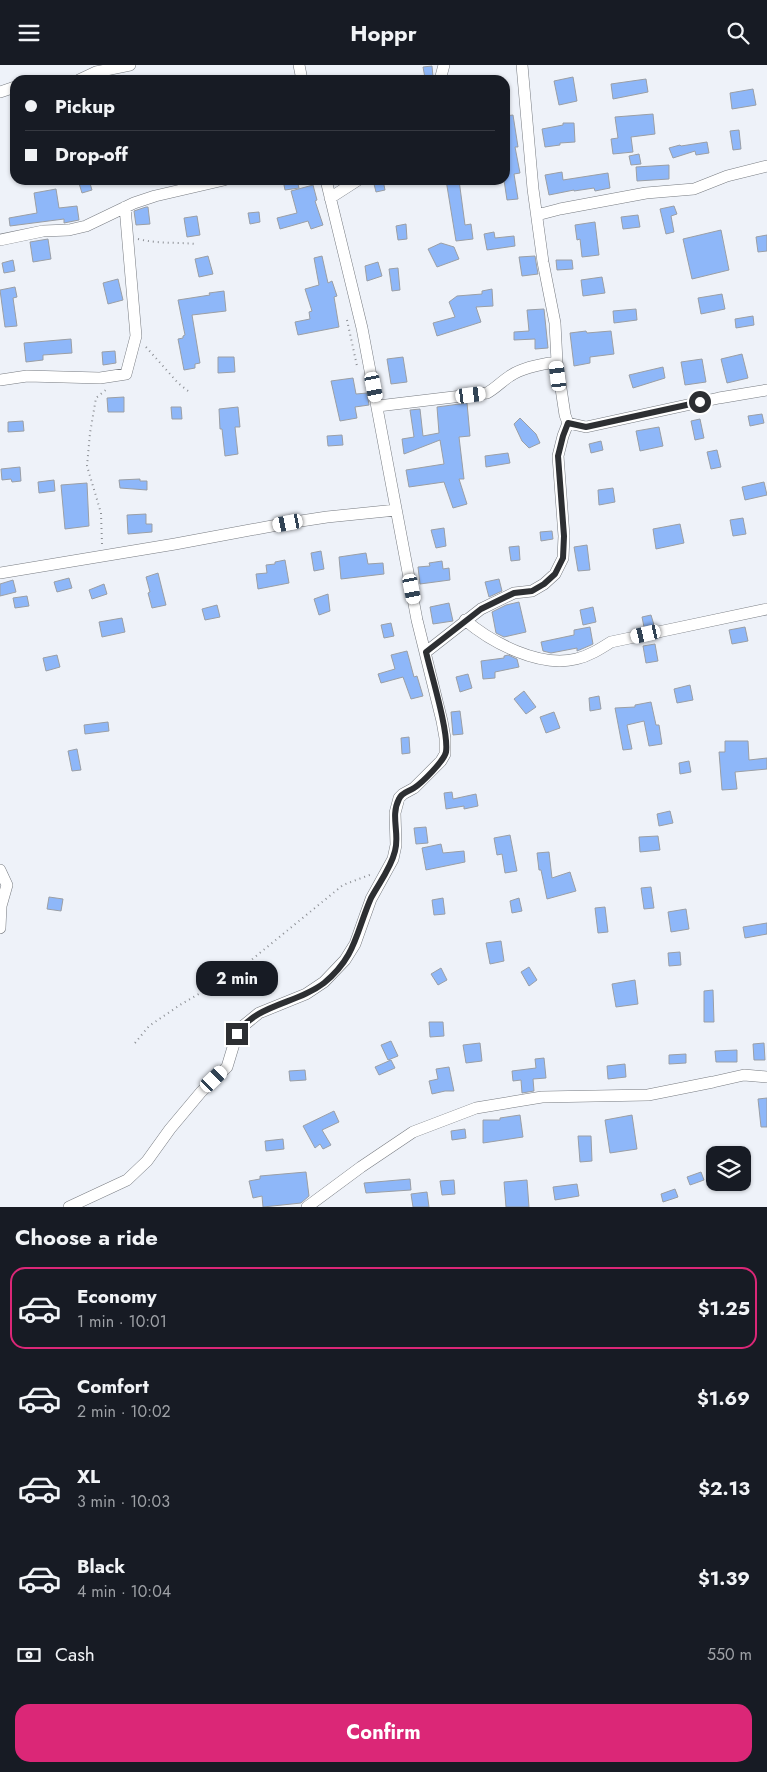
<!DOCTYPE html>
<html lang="en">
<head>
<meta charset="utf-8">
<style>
  :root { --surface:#171b24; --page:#20242c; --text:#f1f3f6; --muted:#9ea1a6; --line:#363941; --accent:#db2777 }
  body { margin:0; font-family:Jost,sans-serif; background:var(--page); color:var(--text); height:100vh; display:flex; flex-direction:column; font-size:19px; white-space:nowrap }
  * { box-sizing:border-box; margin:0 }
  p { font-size:16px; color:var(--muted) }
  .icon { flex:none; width:28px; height:28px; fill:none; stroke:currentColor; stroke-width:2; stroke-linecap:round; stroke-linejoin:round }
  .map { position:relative; height:1142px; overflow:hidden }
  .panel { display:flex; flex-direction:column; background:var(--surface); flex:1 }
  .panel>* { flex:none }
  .hud { position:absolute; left:10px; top:10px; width:500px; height:110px; border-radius:15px; box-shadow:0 1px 4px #0004; display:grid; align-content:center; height:110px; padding:0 15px; background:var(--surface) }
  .fabs { position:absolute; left:706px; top:1081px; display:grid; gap:10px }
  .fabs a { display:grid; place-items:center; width:45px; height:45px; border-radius:10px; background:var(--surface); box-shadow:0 1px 4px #0004; font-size:25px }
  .end { position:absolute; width:22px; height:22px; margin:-11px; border:6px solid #2d2f32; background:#fff; box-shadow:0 0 0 2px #fff }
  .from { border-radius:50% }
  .bubble { position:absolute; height:35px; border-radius:15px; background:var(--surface); box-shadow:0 1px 4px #0004; font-size:16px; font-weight:700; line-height:35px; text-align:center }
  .car { position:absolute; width:15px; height:30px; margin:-15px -8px; border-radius:6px; box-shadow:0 0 4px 1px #0007; background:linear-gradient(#fff 24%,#345 0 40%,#fff 0 76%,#345 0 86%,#fff 0) }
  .hud b { display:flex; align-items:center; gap:18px; height:48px; font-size:19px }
  .hud b+b { border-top:1px solid var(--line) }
  .hud i { width:12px; height:12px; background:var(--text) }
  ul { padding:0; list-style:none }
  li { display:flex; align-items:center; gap:15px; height:82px; margin:0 10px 8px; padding:0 5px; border:2px solid transparent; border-radius:15px }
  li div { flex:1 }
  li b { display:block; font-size:19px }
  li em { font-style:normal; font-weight:700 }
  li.on { border-color:var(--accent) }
  li>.icon { width:45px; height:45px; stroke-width:1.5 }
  h2 { padding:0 15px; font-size:22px; line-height:60px }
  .pay { display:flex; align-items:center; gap:12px; height:55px; padding:0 15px; font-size:19px }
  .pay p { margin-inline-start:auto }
  .action { display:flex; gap:10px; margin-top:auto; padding:10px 15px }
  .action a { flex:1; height:58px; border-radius:15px; background:var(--accent); color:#fff; font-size:20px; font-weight:700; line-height:58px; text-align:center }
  header { display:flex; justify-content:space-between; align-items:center; height:65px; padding:0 15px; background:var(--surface); font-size:22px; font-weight:700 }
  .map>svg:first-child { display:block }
  .building { fill:#8eb7f9; stroke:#9b9fa5 }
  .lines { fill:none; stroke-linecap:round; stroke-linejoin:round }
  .street-casing { stroke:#777b81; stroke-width:12 }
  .path { stroke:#8c8f94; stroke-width:2; stroke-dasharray:1 4; stroke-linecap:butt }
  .street { stroke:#fff; stroke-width:11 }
  .route { stroke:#2d2f32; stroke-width:6 }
</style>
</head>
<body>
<header><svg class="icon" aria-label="menu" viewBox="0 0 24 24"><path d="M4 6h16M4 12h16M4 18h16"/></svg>Hoppr<svg class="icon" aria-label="search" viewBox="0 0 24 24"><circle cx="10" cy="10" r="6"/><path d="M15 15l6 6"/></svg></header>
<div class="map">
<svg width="767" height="1142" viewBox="0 0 767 1142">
  <rect width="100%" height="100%" fill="#eef2f9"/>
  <path class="building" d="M432 1 433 12 425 13 423 2Z
    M573 12 577 36 559 40 554 16Z
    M646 14 648 27 613 34 611 19Z
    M753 24 756 40 732 44 730 28Z
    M653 49 655 69 631 72 633 87 613 89 611 74 618 73 615 52Z
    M513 50 518 82H515L520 108 514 109 518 134 507 135 504 115 505 51Z
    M563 58H574L575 77 560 78V80L545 82 542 64 563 60Z
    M739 65 741 84 733 85 730 66Z
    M707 77 709 88 696 90 695 86 673 93 669 83 680 80 681 81Z
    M639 89 641 99 631 100 629 91Z
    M669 100V114L637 116 636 102Z
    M562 107 563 115 608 108 610 123 595 126 594 123 574 126V125L549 130 545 110Z
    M78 115H89L92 125 82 128Z
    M283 115H297L299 123 285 125Z
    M373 115H383L385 125 376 127Z
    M446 115H459L465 160 471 159 473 174 456 176Z
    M313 120 317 135 315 136 323 160 311 164 308 156 280 164 277 153 297 148 291 126Z
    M56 124 59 143 77 141 79 155 64 158V154L10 161 9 153 37 148 34 128Z
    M674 141 677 149 671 151 674 167 666 169 660 144Z
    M146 142H148L150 159 136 160 134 146Z
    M259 147 260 157 250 159 248 148Z
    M638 150 640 162 623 164 621 152Z
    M197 151 200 170 187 172 184 153Z
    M595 157 599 190 582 192 580 174 577 175 575 160Z
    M406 159 407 174 398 175 396 161Z
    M721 165 729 205 692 214 683 174Z
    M494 167 495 173 514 171 515 181 487 185 484 169Z
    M767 170V186L758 187 756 172Z
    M48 174 51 194 33 197 30 177Z
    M441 178 454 182 459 194 437 202 428 184Z
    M208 191 213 209 199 212 195 194Z
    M322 191 328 218 332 216 337 231 334 232 339 262 298 270 295 257 310 254 309 247 312 246 305 224 319 220 314 193Z
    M535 191 538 209 522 211 519 192Z
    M13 195 15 206 4 208 2 198Z
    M556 195H572L573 204 557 205Z
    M378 197 382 211 367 216 365 201Z
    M398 203 400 225 392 226 389 204Z
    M602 212 605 228 583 231 581 215Z
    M118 214 123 235 108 239 103 218Z
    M15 222 17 232 13 233 17 261 5 262 0 225Z
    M492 224 493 241 476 242 481 257 437 271 433 258 455 252 449 237 457 231 482 229V226Z
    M224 226 226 246 192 250 200 298 195 299V303L184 305 178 274 183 273V271L185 270 178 235 210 230 209 228Z
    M722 229 725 244 701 249 698 233Z
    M544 244 548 283 535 284V274L514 275V267L529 266 527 245Z
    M636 244 637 255 614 258 613 246Z
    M753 251 754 260 736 263 735 254Z
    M586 266 587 268 611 266 614 289 590 292V298L574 301 570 268Z
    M71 274 72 288 43 290V295L26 297 24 278Z
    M115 286 116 298 103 300 102 287Z
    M742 289 748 313 727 318 721 294Z
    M218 292H234L235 307 218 308Z
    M403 292 407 317 391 319 387 294Z
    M702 294 706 317 685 320 681 297Z
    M663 302 665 313 633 323 629 310Z
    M353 313 356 329 367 328 369 340 355 342 357 353 340 356 331 316Z
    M124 332V347H108L107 333Z
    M467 338 470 371 459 372 464 414H459L467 439 453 443 444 417 409 422 406 405 444 399 440 375 404 389 402 374 414 372 410 345 420 344 423 371 439 368 437 342Z
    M171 342H181L182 354H172Z
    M238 342 240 362H235L238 389 225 391 222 364H220L219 344Z
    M762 349 764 358 750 361 748 351Z
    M520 353 536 369 540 378 529 383 522 376 514 359Z
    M700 354 704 373 695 375 691 356Z
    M23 356 24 366 8 367V357Z
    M659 362 663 381 640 386 636 366Z
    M342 370 343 380 328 381 327 371Z
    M601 376 603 385 591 388 589 379Z
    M717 385 721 402 711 404 707 387Z
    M508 388 510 398 486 402 485 391Z
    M20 402 21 416 12 417 11 414 2 415 1 404Z
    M140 414V416H147V425L120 423 119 415Z
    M54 415 55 426 39 428 38 417Z
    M764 417 767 430 745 435 742 422Z
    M87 418 89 461 65 464 61 420Z
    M613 423 615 437 599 440 598 425Z
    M146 449V459H152V467L128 469 127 450Z
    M743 453 746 469 733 471 730 455Z
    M680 459 684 478 656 484 653 464Z
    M444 463 446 481 436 483 431 465Z
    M552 466 553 474 541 476 540 467Z
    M587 480 590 505 578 506 574 482Z
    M519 481 520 495 511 496 509 482Z
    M321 486 324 504 314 506 311 488Z
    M366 488 368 499 383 498 384 509 341 514 339 492Z
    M285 495 289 518 258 524 256 509 267 508 266 500 275 499V497Z
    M442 496 443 504 449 503 450 515 420 519 418 502 430 501 429 498Z
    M158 508 166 540 152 543 148 528 150 527 146 512Z
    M69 513 72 523 57 527 54 517Z
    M499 514 502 526 489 532 485 517Z
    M13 515 16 527 0 531V519Z
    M104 519 107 529 92 534 89 525Z
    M328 529 330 546 319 550 314 534Z
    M27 531 29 541 15 543 13 533Z
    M519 537 526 567 504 572 496 568 492 547 506 540Z
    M449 538 453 556 433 559 430 542Z
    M217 540 220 552 205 555 202 544Z
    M593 542 596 557 583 560 580 545Z
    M651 550 654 560 644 562 642 552Z
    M122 553 125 567 102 572 99 557Z
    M391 558 394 571 384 573 381 560Z
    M590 562 593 579 591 580 577 586V583L551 588 543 586 541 577 574 570V565Z
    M745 562 748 576 732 579 729 565Z
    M655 579 658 596 646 598 643 581Z
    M407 586 414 612 417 611 423 631 411 634 403 612 381 618 378 609 395 604 391 590Z
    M57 590 60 602 46 606 43 593Z
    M508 590 517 594 519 602 495 607V613L483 614 481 596 504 593V591Z
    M468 609 472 623 460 627 456 612Z
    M690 620 693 635 677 638 674 624Z
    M524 626 536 642 526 649 514 634Z
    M599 631 601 644 590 646 589 633Z
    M651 637 656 660H659L662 679 649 681 644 656 627 660 632 684 623 685 615 643 635 642V640Z
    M460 646 463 669 453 670 451 647Z
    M554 647 560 663 546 668 540 652Z
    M108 657 109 666 85 669 84 660Z
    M409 672 410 688 402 689 401 673Z
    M725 676H748L749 695 767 693V704L735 707 737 724 722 725 719 687H725Z
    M77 684 81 705 72 706 68 686Z
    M689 696 691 707 680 709 679 698Z
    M452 727 453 734 476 729 478 741 464 744V741L446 744 444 728Z
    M670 746 673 758 659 761 657 749Z
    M426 762 428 778 416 779 414 763Z
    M510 770 517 806 505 808 502 789 497 790 494 773Z
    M658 771 660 785 640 787 639 772Z
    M441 779 443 788 464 786 465 797 426 805 422 783Z
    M549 787 552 813 570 807 576 826 547 834 541 805H539L537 788Z
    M651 822 654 843 644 844 641 823Z
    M49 832 63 834 61 846 47 844Z
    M443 833 445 849 434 850 432 835Z
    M519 833 522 846 512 848 510 836Z
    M605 842 608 867 598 868 595 843Z
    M686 844 689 864 671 867 668 847Z
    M767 858V869L745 873 743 862Z
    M501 876 504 896 490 899 486 878Z
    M680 887 681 900 669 901 668 888Z
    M529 902 537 915 529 921 521 907Z
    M441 903 447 915 438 920 431 909Z
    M635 915 638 939 616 942 612 919Z
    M713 925 714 957H704V926Z
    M429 957H443L444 971 430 972Z
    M391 976 398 991 388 995 381 980Z
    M480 978 482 996 466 998 463 980Z
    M764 978 765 995H754L753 979Z
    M737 985V997H716L715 986Z
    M686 989V998L669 999V990Z
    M544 993 546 1013 533 1014 534 1026 522 1028 521 1015 513 1016 512 1006 536 1003 535 994Z
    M391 995 395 1003 379 1010 375 1002Z
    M625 999 626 1012 608 1014 607 1001Z
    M449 1002 454 1026H445L432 1029 429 1016 438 1014 436 1004Z
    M305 1005 306 1015 290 1016 289 1006Z
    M767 1033V1062H761L758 1034Z
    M334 1046 339 1057 322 1065 331 1080 323 1084 320 1079 315 1083 303 1061Z
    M520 1050 523 1072 483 1078V1055H500V1053Z
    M632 1050 637 1084 610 1088 605 1055Z
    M465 1064 466 1073 452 1075 451 1066Z
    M578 1071H591L592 1096 580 1097Z
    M283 1074 284 1084 266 1086 265 1076Z
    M306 1107 309 1131 301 1138 263 1142 262 1131 253 1133 249 1116 260 1114V1111Z
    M701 1107 704 1115 690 1120 687 1112Z
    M410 1114 411 1125 366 1128 364 1118Z
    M454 1115 455 1129 442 1130 440 1116Z
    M527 1115 529 1142H506L504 1117Z
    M577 1119 579 1131 555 1135 553 1122Z
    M675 1124 678 1132 663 1137 661 1129Z
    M427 1127 429 1142H413L411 1129Z"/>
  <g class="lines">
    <defs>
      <path id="street" d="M299 0 302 15
        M522 0 533 124 543 197 555 258 557 297
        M79 15 96 7 130 0
        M440 15 444 0
        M0 27 15 22
        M330 133 358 115
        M537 150 560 144 646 128 694 124 727 111 767 101
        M0 175 43 166 69 165 86 161 134 138 155 131 224 115
        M0 315 27 311 100 313 126 309 136 271 125 142
        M378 341 487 328C496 323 502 316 510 311 523 302 541 299 557 297L565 350 568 358 586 362 719 333 767 325
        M0 508 175 479 288 458 327 452 396 445
        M465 555C492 578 540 603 576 594 589 591 600 584 611 577L767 544
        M426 587 481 544 514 528 532 526 544 519 555 509 563 493 564 471 558 391 563 371 568 358
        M0 805 7 820 1 841 0 863
        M69 1142 127 1115 147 1096 170 1064 201 1027 227 1002 237 969 243 961 259 948 306 929 324 917 345 895 355 879 371 834 393 794 396 780 395 748 399 733 403 729 414 723 441 696 445 689V673L442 656 417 555 362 263 326 115
        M307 1142 361 1102 413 1067 476 1043 542 1032 648 1030 713 1017 744 1010 767 1012"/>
    </defs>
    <use href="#street" class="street-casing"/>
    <path class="path" d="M138 174C158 179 176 177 197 179
      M347 255 357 301
      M146 282 178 318 188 326
      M102 479 101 448 87 401 90 368 96 333 107 324
      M135 978 149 961 180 940 239 905 343 820 372 809"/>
    <use href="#street" class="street"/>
  </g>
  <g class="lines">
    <path class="route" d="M237 969C256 939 297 939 324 918 356 892 356 867 371 833 379 818 391 803 395 786 400 769 390 751 399 734 402 727 408 727 414 723 422 718 444 696 446 687 449 667 431 609 426 587L481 544 514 528 532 526 544 519 555 509 563 493 564 471 558 391 563 371 568 358 586 362 700 337"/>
  </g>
</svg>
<div class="fabs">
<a><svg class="icon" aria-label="layers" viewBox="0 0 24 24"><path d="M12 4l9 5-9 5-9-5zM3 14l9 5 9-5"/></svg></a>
</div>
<i class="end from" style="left:700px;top:337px"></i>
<i class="end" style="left:237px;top:969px"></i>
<div class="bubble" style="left:196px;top:896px;width:82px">2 min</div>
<i class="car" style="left:558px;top:311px;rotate:353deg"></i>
<i class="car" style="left:374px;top:322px;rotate:169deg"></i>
<i class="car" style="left:471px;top:330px;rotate:83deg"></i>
<i class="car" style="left:288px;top:458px;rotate:259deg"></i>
<i class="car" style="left:412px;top:524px;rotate:169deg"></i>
<i class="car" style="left:646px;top:569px;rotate:257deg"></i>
<i class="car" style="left:214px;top:1014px;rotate:46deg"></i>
<div class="hud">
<b><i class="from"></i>Pickup</b>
<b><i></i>Drop-off</b>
</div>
</div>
<section class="panel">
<h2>Choose a ride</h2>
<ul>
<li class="on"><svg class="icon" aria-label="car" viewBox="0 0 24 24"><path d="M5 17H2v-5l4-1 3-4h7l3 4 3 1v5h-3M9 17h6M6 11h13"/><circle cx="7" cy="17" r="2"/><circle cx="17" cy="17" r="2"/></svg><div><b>Economy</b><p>1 min · 10:01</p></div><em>$1.25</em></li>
<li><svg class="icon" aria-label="car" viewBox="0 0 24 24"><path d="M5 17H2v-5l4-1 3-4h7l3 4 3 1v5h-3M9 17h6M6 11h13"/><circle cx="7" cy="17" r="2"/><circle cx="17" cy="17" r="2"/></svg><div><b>Comfort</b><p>2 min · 10:02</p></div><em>$1.69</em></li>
<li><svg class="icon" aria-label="car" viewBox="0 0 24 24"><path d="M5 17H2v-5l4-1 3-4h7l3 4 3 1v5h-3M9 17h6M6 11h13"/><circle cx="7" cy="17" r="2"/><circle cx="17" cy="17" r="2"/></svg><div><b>XL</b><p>3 min · 10:03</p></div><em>$2.13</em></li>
<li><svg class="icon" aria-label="car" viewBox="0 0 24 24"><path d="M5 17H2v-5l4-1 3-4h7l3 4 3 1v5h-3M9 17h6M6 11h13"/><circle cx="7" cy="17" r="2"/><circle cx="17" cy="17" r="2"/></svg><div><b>Black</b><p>4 min · 10:04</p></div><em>$1.39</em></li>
</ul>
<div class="pay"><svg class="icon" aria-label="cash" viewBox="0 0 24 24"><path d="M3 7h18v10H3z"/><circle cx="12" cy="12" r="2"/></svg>Cash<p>550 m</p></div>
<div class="action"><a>Confirm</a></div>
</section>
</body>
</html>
